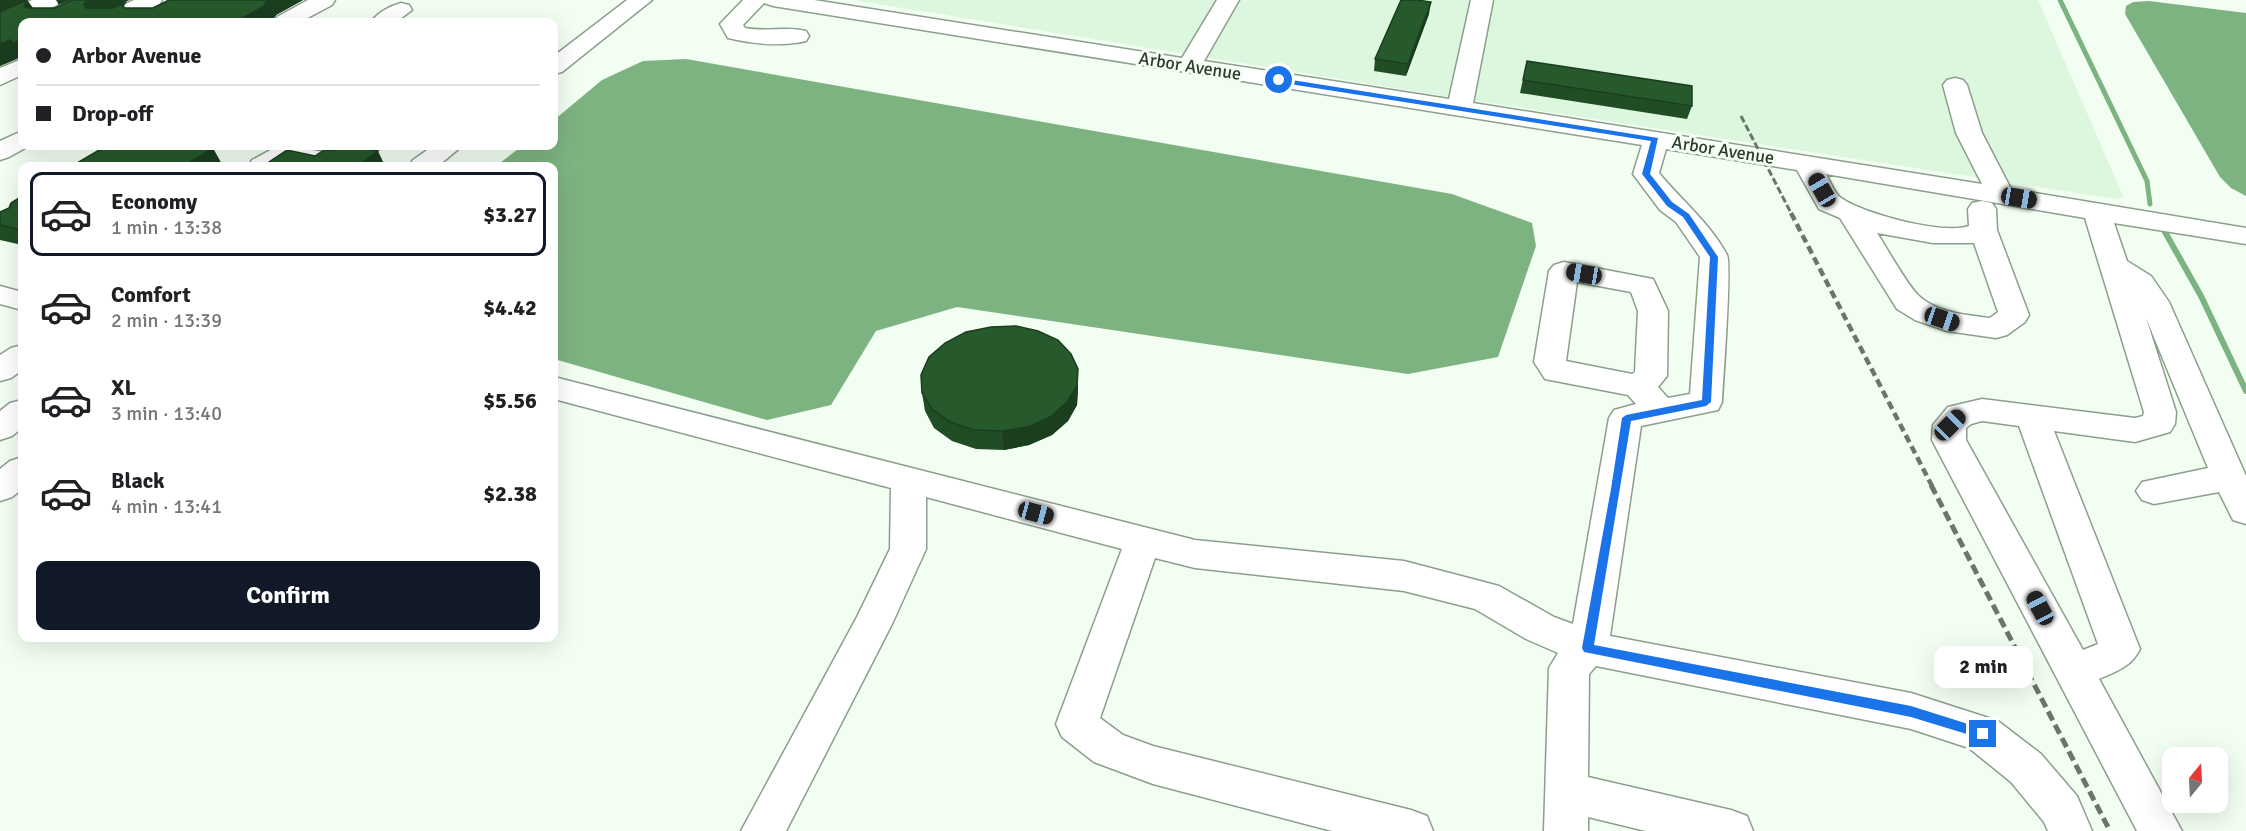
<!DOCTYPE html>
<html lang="en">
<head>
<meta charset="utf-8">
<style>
  :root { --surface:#fff; --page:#f2f2f2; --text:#202124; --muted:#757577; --line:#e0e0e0; --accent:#111827 }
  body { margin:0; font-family:Signika,sans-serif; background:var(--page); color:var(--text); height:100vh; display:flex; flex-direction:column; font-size:22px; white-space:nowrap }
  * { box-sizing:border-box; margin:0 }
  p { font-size:20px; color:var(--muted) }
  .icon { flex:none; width:33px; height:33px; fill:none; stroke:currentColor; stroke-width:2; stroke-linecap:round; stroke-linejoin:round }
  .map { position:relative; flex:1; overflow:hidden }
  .panel { position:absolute; left:18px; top:162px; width:540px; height:480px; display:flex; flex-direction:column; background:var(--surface); border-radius:12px; box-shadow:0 6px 24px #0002 }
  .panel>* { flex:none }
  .top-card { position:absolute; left:18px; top:18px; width:540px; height:132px; border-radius:12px; box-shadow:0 6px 24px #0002; display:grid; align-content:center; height:132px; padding:0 18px; background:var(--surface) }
  .needle { width:39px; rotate:18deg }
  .controls { position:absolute; left:2162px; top:747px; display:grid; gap:12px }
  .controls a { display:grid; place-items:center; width:66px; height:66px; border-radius:12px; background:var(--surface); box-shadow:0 6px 24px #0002; font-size:30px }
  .end { position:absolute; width:27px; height:27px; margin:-14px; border:8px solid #1a73e8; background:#fff; box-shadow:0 0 0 3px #fff }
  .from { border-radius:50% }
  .bubble { position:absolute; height:42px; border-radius:12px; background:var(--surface); box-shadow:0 6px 24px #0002; font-size:20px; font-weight:800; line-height:42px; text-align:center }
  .car { position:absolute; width:18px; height:36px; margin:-18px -9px; border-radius:8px; box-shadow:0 0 4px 2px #0007; background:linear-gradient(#222 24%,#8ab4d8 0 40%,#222 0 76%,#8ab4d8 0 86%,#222 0) }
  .top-card b { display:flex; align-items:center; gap:21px; height:57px; font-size:22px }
  .top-card b+b { border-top:2px solid var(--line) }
  .top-card i { width:15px; height:15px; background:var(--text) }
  ul { padding:10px 0 0; list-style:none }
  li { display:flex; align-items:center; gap:18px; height:84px; margin:0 12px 9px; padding:0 6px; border:3px solid transparent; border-radius:12px }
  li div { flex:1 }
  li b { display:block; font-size:22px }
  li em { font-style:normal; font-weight:800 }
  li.on { border-color:var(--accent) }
  li>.icon { width:54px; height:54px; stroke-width:1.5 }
  .cta { display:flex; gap:12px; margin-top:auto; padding:12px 18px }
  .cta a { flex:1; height:69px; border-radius:12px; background:var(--accent); color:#fff; font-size:24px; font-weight:800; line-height:69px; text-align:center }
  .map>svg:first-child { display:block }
  .built { fill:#dcf7dd }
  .water { fill:#7db381 }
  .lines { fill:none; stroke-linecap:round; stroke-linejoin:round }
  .stream-far1 { stroke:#7db381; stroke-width:5 }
  .stream { stroke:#7db381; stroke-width:6 }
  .minor-casing { stroke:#8b9f8c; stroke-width:3 }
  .minor { fill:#fff; fill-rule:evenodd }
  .rail-far2 { stroke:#6b756b; stroke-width:3; stroke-dasharray:7 3; stroke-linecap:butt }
  .rail-far1 { stroke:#6b756b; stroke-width:4.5; stroke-dasharray:8 4.5; stroke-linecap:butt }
  .rail { stroke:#6b756b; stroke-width:5; stroke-dasharray:10 5; stroke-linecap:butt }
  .wall { fill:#214d26 }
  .shaded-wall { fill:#1b3e1f }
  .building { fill:#26592c; stroke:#1b3e1f; stroke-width:1.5 }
  .route { fill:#1a73e8 }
  .labels { text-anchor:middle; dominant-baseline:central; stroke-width:6; stroke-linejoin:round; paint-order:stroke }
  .far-street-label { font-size:18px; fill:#303830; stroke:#f1fef1 }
</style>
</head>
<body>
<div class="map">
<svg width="2246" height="831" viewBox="0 0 2246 831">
  <rect width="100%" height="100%" fill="#f1fef1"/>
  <path class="built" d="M853 0H2038L2123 196 2117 199 1444 96Z"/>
  <path class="water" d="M2149 1 2246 13V196L2231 188 2220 177 2125 14 2126 6 2133 2Z
    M686 59 1452 194 1532 223 1536 246 1498 357 1408 374 957 307 876 331 831 405 767 420 554 359V166H496L522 146H554V120L602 80 643 61Z"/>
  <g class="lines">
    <path class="stream-far1" d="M2060 0 2147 181 2150 204"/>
    <path class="stream" d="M2165 232 2201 296 2246 391"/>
    <defs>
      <path id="minor" d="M32 0H60L57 5 0 31V15Z
        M134 0H162L159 5 123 22H96L99 17Z
        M308 0H335L332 5 300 22H274L277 17Z
        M627 0H652L562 72 554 74V56Z
        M743 0H814L1182 58 1217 0H1239L1204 61 1449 99 1471 0H1493L1473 103 1982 184 1956 133 1943 85 1947 80 1955 78 1963 80 1967 85 1982 133 2011 189 2246 228V244L2114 223 2127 261 2151 276 2169 302 2246 476V524L2233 520 2219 492 2154 504 2142 500 2136 491 2142 482 2208 468 2146 318 2176 412 2175 424 2170 432 2135 442 2054 431 2140 649C2131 667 2117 671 2099 679L2182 831H2137L1932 440 1933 425 1948 407 1982 399 2135 418 2143 416 2144 412 2085 218 1826 174C1830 181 1835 194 1841 198 1864 214 1943 235 1969 226L1968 209 1972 203 1982 201 1992 203 1996 209 1997 230 2029 315 2025 322 2007 335 1996 338 1947 331 1915 320 1897 309 1840 218 1819 209 1797 170 1666 149 1659 173C1682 201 1710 223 1727 255 1732 264 1723 382 1722 402L1718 410 1641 426 1610 636 1911 693 1998 721 2041 754 2077 796 2092 831H2048L2044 822 2011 782 1969 748 1911 729 1596 666 1589 674 1588 777 1731 810 1747 816 1753 831H1646L1588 817V831H1544L1549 668 1558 653 1526 639 1475 609 1404 591 1195 568 1155 558 1100 718 1123 735 1153 746 1411 810 1427 816 1433 831H1332L1153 784 1094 762 1062 737 1056 724 1122 549 926 497V549L892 624 786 831H741L857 617 890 549 891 488 554 399V377L1195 540 1404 561 1499 586 1554 617 1573 624 1609 418 1614 410 1636 404 1628 395 1545 379 1534 362 1549 271 1554 265 1564 262 1653 279 1668 311 1667 376 1658 387 1668 398 1690 394 1700 257 1676 222 1660 210 1633 174 1642 145 773 6 764 3 743 25 745 28C765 32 787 26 806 31L809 36 806 41C780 47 754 44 728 38L720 24ZM1877 233 1933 243H1974L1998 312 1990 318C1967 315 1938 313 1919 296 1907 285 1887 248 1877 233ZM1577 282 1631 292 1638 311 1635 372 1632 374 1566 361ZM1982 421 2019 426 2098 644 2083 650 1966 440V428L1971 424Z
        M401 3 409 5 412 10 396 22H371C377 13 390 6 401 3Z
        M22 59V75L0 85V68Z
        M22 131V146H29L9 157 0 160V141Z
        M278 146H308L307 149 338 155 342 161 338 166H318L289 161 279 166H248L252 160Z
        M433 146H462L438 166H409L413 160Z
        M0 286 22 292V310L0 304Z
        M22 345V370L11 378 0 381V355L11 348Z
        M22 400V428L12 436 0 440V411L10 403Z
        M22 457V489L12 497 0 501V469L10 461Z"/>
    </defs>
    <use href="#minor" class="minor-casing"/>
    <use href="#minor" class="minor"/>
    <path class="rail-far2" d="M1741 116 1792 215"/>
    <path class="rail-far1" d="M1791 213 1932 486"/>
    <path class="rail" d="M1931 485 2110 831"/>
  </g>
  <path class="wall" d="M0 0H27L33 8H55L72 0H129L113 8H153L169 0H303L276 15 272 22H22V58L21 57 0 66Z
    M1429 14 1406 76 1374 71 1375 59Z
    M1527 61 1692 106 1687 119 1520 93Z
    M22 196V245L0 240V212L9 208Z
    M1078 369V388L1077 405 1068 421 1052 435 1029 445 1004 450 976 449 952 441 934 428 925 411 922 393Z"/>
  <path class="shaded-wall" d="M0 0H27L0 13Z
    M27 0 38 16 24 6Z
    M56 0H71L59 5Z
    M87 0H129L98 15 94 21 84 5Z
    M267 0H303L276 15 271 22 244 17Z
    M1431 2 1429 14 1406 76 1408 64Z
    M22 39V58L13 44Z
    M10 40 21 57 0 66V44Z
    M213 148 223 166H184Z
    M378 151 385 166H357Z
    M1078 369V388L1077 405 1068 421 1052 435 1029 445 1004 450 1002 431Z"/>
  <path class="building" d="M27 0 24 6 27 8H55L72 0H87L84 5 86 8H113L125 3 123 6 125 8H153L169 0H267L264 6 244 17 276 22H22V39L13 44 10 40 0 44V12Z
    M1401 0H1417L1431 2 1408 64 1375 59Z
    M1527 61 1692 86V106L1523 80Z
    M113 146H200L213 148 184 166H72L101 149Z
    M337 146H349L378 151 357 166H263L287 150 315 156 324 150H334Z
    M22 196V230L0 225V212L9 208 11 203Z
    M1016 326 1038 331 1058 340 1071 354 1078 369 1077 386 1067 402 1050 417 1028 427 1002 431 974 430 950 422 932 409 922 393 921 375 929 357 945 343 966 332 991 327Z"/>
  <path class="route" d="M1279 78 1658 138 1650 174 1672 202 1689 214 1718 257 1711 402 1706 406 1631 421 1594 645 1911 706 1987 730 1989 734 1987 737 1983 739 1911 717 1584 652 1582 648 1611 489 1622 418 1626 415 1702 400 1710 257 1683 217 1667 206 1642 174 1651 141 1277 82Z"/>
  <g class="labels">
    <g class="far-street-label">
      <text transform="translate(1190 66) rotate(9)">Arbor Avenue</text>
      <text transform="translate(1723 150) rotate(9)">Arbor Avenue</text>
    </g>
  </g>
</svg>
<div class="controls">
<a><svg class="needle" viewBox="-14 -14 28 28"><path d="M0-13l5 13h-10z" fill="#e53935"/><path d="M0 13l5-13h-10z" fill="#757577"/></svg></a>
</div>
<i class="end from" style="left:1279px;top:80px"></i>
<i class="end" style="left:1983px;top:734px"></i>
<div class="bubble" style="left:1934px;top:646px;width:99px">2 min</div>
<i class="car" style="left:1822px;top:190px;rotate:330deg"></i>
<i class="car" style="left:2019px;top:198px;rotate:100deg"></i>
<i class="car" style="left:1584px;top:274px;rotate:280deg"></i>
<i class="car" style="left:1942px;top:319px;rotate:109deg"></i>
<i class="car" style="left:1950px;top:425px;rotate:45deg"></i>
<i class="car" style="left:1036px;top:513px;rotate:105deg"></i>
<i class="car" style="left:2040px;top:608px;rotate:332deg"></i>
<div class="top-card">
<b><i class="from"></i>Arbor Avenue</b>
<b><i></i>Drop-off</b>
</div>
<section class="panel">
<ul>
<li class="on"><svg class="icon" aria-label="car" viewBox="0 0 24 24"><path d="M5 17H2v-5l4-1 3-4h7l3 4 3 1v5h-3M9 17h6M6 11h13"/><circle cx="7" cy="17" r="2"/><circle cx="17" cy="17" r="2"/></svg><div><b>Economy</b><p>1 min · 13:38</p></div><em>$3.27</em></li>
<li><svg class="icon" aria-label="car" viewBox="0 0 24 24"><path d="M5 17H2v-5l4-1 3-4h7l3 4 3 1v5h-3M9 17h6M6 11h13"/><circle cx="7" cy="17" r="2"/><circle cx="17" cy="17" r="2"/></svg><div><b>Comfort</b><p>2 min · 13:39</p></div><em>$4.42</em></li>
<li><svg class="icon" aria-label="car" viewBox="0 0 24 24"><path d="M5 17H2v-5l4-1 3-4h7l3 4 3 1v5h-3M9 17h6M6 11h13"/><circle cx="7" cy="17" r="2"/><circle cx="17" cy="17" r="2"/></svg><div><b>XL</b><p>3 min · 13:40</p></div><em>$5.56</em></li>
<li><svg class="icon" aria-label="car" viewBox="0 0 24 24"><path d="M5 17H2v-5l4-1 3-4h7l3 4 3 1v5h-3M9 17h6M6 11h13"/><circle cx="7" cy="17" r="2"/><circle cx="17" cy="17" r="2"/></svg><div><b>Black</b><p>4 min · 13:41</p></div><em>$2.38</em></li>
</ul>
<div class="cta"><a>Confirm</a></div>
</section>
</div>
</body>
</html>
